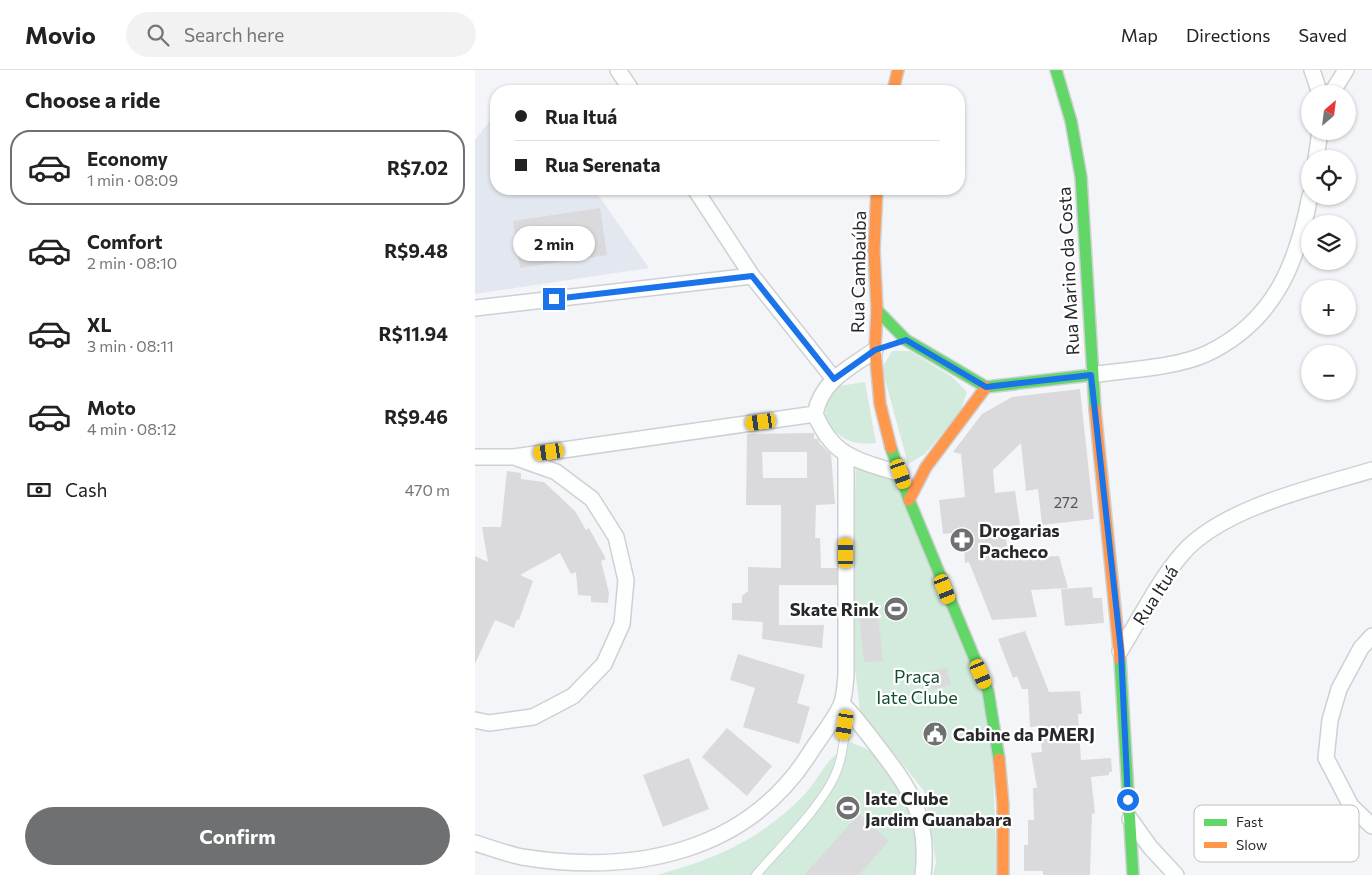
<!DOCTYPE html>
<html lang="en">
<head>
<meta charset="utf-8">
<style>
  :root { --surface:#fff; --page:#f2f2f2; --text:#222; --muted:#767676; --line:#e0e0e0; --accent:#6e7072 }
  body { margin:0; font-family:Commissioner,sans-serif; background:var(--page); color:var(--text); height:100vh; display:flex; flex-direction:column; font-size:19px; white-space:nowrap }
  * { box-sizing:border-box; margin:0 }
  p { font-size:16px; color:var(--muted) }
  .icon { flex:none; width:28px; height:28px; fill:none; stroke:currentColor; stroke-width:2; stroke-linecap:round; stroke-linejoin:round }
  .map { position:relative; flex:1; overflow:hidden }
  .panel { display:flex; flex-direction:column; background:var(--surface); width:475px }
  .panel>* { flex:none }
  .top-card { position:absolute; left:15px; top:15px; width:475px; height:110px; border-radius:20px; box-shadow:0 1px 4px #0004; display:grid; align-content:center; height:110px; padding:0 25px; background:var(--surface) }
  .needle { width:32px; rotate:28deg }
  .tools { position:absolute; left:826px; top:15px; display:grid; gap:10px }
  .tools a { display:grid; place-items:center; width:55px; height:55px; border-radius:50%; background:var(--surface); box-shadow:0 1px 4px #0004; font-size:25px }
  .end { position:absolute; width:22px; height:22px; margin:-11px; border:6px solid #1a73e8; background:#fff; box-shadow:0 0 0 2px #fff }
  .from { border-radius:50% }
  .bubble { position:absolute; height:35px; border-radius:18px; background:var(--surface); box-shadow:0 1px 4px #0004; font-size:16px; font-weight:700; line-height:35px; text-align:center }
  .car { position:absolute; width:15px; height:30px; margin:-15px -8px; border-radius:6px; box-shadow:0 0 4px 1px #0007; background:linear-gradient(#f5c518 24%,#345 0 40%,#f5c518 0 76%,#345 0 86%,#f5c518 0) }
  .top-card b { display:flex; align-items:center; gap:18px; height:48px; font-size:19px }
  .top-card b+b { border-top:1px solid var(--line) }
  .top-card i { width:12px; height:12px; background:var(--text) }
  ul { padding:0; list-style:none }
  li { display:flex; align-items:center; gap:15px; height:75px; margin:0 10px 8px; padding:0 15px; border:2px solid transparent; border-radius:20px }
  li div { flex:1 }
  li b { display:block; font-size:19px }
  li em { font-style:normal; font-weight:700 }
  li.selected { border-color:var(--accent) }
  li>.icon { width:45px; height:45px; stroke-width:1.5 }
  h2 { padding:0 25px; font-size:22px; line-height:60px }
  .pay { display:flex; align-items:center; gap:12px; height:55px; padding:0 25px; font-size:19px }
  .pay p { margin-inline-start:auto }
  .button { display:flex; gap:10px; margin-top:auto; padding:10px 25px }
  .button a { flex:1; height:58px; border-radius:30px; background:var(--accent); color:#fff; font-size:20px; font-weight:700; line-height:58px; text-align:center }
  header { display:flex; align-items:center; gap:30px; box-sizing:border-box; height:70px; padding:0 25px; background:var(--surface); border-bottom:1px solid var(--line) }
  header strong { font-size:24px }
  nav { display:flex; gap:28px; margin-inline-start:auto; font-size:18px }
  .search { width:350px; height:45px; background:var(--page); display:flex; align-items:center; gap:12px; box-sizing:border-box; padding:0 18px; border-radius:28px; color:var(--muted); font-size:19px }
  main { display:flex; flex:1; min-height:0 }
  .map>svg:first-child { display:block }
  .built { fill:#e3e7ef }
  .green { fill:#d3ebdc }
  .building { fill:#dadadd; fill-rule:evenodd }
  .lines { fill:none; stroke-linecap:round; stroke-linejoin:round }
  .lane-casing { stroke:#ced0d2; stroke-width:10 }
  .street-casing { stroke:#ced0d2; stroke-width:18 }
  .fast-casing { stroke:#ced0d2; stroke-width:14 }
  .slow-casing { stroke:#ced0d2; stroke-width:14 }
  .lane { stroke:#fdfefe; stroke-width:8 }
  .street { stroke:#fdfefe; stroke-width:15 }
  .fast { stroke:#63d668; stroke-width:11 }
  .slow { stroke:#ff974d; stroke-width:11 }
  .route { stroke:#1a73e8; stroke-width:6 }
  .labels { text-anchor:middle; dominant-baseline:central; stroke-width:4.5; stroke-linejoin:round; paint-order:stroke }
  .number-label { font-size:15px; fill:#555658 }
  .street-label { font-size:18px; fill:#27282a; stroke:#fff }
  .poi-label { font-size:18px; font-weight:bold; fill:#27282a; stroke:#fff; text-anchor:start }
  .park-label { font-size:18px; fill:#144c2e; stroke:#fff }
  .key { fill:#fff; stroke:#bebebf; stroke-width:1 }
  .key-label { font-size:14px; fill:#27282a }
</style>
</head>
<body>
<header>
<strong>Movio</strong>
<div class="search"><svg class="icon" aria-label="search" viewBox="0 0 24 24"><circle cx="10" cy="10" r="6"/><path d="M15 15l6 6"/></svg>Search here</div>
<nav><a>Map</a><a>Directions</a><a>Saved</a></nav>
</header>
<main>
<section class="panel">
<h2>Choose a ride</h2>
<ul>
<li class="selected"><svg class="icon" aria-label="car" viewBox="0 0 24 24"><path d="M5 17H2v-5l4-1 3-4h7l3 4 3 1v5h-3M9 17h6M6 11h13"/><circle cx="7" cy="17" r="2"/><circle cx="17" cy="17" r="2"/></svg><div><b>Economy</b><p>1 min · 08:09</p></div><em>R$7.02</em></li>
<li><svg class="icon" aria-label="car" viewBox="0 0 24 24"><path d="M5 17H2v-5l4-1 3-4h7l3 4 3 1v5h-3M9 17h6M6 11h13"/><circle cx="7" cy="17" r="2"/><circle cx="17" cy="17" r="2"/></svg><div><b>Comfort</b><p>2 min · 08:10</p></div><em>R$9.48</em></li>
<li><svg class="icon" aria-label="car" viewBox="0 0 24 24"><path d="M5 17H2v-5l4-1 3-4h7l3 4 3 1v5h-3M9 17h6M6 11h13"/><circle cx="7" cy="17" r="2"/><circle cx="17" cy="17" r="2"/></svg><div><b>XL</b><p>3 min · 08:11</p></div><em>R$11.94</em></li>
<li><svg class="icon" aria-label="car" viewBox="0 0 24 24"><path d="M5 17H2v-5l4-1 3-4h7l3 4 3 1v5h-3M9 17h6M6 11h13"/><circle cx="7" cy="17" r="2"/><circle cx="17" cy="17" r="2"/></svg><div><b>Moto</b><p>4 min · 08:12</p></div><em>R$9.46</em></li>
</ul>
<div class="pay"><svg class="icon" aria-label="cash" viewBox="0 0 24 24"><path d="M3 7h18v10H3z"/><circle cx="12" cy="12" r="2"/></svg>Cash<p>470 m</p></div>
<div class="button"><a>Confirm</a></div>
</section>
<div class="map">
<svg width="897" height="805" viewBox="0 0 897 805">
  <rect width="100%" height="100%" fill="#f3f5f8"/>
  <path class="built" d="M21 43V119H119L174 198 0 224V70Z"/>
  <path class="green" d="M417 281H435L477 307 492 322 485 342 450 384 433 394 407 298Z
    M390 312 401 373C376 376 367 369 350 352L351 333 364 316Z
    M381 391 420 406 508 621 517 675 522 805H458L461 792 449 721 385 641 379 590 378 497Z
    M375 672 399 682 424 720 439 753 443 792 441 805H181C241 789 285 770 330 724 340 713 347 698 358 687 363 682 369 677 375 672Z"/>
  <path class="building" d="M125 138 132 185 45 198 38 151Z
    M605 319 619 449 567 455 563 419 551 421 546 373 518 400 520 423 540 421 545 455 529 457 534 488 584 486 593 518 556 520 562 547 517 550 494 492 490 493 488 462 468 464 464 430 490 427 486 384 478 382 507 344 537 327Z
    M339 363V369H343L345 374 356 384 360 434 341 435 340 468H345L346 498H362V515H304V555H349L347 578 287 569 288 552 257 550V533H267V526L273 521V497L306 498V435H271L272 364ZM287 382H332V408H288Z
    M32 401 46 403V409L69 412 100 441 111 460 114 458 131 489 126 491 134 523 133 533 116 532V526L103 525 101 502 96 504 85 483 45 505 58 511 44 550 42 549 39 558 20 550 0 594V486L13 492 7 457H26Z
    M617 517 618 528H627L629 553 590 556 586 519Z
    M402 535 408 591 389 592 383 537Z
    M550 561 574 622 605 621 607 644H603L606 690 636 688 637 702H634V705L616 707 620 743 617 744 615 805H568V801H549V775H553V750H559L558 718H562L556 683 567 682 565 656 555 657 553 619H547L542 606 538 608 523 569Z
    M263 584 330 605 322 633 335 637 324 674 268 657 280 618 255 610Z
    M472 598 476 615 457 620 453 602Z
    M252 658 297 696 272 726 227 687Z
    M214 688 234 739 188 757 168 705Z
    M384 744 414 771 384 805H329Z"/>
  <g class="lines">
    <defs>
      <path id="lane" d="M281 805C303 779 347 736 360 705 369 686 369 662 373 641"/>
      <path id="street" d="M143 0 157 21
        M837 0 845 24
        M856 24 871 0
        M841 89 845 61
        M220 119 277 206 359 309
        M0 238 277 206
        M400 280C373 299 347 310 340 344 359 389 384 390 426 404
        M616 305C650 300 700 298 731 284 799 252 822 194 835 126
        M0 387H39L340 344
        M897 566 886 578 864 619 855 650 851 688 876 736 897 756
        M645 581C665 549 682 513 707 484 746 438 840 417 897 400
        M367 634C379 645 389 659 399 672 434 717 455 745 448 805
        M0 650 14 653 58 647 98 626 129 594 147 554 151 510 141 467 117 429 81 402 39 387
        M655 749 675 777 701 805
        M0 773C16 778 32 784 47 787 159 805 272 783 335 683 345 667 359 651 366 635 370 626 370 614 371 605V385"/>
      <path id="fast" d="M581 0 596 51 606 107 620 339
        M402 240 431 270 511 317 616 305
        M416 378 434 430 513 621 524 689
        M645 589 658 805"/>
      <path id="slow" d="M418 21 423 0
        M402 119 399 180 402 240 400 280 405 334 416 378
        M620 339 645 589
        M434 430 451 397 511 317
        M524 689 528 734V805"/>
    </defs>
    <use href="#lane" class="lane-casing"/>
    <use href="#street" class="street-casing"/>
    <use href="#fast" class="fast-casing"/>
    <use href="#slow" class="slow-casing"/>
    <use href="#lane" class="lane"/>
    <use href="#street" class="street"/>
    <use href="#fast" class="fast"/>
    <use href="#slow" class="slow"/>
  </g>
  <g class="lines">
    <path class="route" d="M79 229 277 206 359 309 400 280 431 270 511 317 616 305 646 581 653 730"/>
  </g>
  <defs>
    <symbol id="pharmacy-disc" viewBox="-11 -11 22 22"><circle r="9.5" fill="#6e7072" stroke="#fff"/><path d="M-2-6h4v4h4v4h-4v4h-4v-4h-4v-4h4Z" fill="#fff"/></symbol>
    <symbol id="stadium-disc" viewBox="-11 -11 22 22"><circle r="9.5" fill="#6e7072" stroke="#fff"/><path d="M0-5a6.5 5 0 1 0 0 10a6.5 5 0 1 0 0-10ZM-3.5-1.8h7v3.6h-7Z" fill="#fff"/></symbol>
    <symbol id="civic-disc" viewBox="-11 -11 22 22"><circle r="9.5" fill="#6e7072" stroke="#fff"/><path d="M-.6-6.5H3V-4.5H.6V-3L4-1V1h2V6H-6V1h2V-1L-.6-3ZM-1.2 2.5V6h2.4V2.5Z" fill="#fff"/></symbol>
  </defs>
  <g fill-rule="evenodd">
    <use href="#pharmacy-disc" x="473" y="456" width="28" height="28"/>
    <use href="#stadium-disc" x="407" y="525" width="28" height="28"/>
    <use href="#civic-disc" x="446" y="650" width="28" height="28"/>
    <use href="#stadium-disc" x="359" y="724" width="28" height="28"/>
  </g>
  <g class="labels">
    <g class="number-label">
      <text x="591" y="432">272</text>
    </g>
    <g class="street-label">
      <text transform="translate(593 201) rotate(-93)">Rua Marino da Costa</text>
      <text transform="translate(383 202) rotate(-89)">Rua Cambaúba</text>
      <text transform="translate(680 525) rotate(-57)">Rua Ituá</text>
    </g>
    <g class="poi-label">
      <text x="504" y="460">Drogarias<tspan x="504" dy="21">Pacheco</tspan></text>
      <text x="404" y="539" text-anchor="end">Skate Rink</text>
      <text x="478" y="664">Cabine da PMERJ</text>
      <text x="390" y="728">Iate Clube<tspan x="390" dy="21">Jardim Guanabara</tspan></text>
    </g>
    <g class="park-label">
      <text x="442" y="606">Praça<tspan x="442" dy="21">Iate Clube</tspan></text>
    </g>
  </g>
  <rect x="719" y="735" width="165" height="57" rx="8" class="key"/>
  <rect x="729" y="749" width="23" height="7" fill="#63d668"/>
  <rect x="729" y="772" width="23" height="6" fill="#ff974d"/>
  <g class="key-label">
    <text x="761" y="757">Fast</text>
    <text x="761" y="780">Slow</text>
  </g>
</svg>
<div class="tools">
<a><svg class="needle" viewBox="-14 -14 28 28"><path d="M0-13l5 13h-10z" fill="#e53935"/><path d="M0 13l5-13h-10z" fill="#767676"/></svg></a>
<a><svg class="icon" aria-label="locate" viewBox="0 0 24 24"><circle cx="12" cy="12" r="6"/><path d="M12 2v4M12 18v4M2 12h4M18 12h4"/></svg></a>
<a><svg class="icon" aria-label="layers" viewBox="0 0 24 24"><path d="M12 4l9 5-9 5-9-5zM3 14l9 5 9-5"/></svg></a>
<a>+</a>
<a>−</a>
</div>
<i class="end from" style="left:653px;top:730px"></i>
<i class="end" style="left:79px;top:229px"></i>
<div class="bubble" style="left:38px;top:156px;width:82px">2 min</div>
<i class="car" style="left:286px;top:352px;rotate:262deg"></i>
<i class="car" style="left:74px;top:382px;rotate:262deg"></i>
<i class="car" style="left:426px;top:404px;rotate:161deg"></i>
<i class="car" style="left:371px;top:483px;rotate:0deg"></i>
<i class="car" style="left:470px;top:519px;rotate:158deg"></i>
<i class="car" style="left:506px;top:604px;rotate:157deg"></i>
<i class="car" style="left:370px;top:655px;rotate:189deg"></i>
<div class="top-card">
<b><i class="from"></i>Rua Ituá</b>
<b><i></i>Rua Serenata</b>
</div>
</div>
</main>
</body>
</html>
